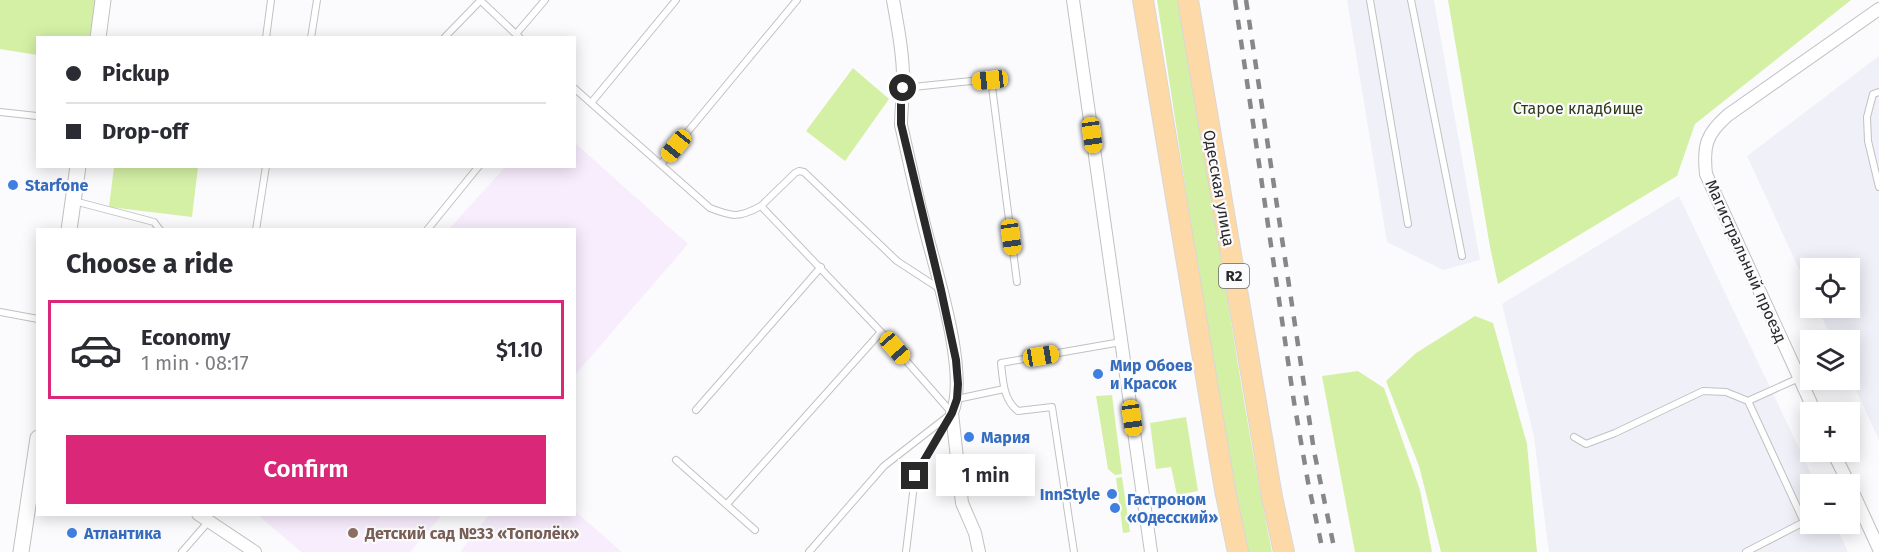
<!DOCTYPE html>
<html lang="en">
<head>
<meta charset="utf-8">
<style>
  :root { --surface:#fff; --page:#f7f7f7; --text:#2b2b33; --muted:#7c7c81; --line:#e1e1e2; --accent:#db2777 }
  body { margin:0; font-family:"Fira Sans",sans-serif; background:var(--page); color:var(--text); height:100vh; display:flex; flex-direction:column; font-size:22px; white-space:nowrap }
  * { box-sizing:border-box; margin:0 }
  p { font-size:20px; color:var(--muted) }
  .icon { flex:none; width:33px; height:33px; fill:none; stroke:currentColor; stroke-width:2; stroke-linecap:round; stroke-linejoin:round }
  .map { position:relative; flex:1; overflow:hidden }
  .drawer { position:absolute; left:36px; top:228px; width:540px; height:288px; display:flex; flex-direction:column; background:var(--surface); border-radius:0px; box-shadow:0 3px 15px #0003 }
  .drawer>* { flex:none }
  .hud { position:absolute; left:36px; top:36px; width:540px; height:132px; border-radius:0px; box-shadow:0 3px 15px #0003; display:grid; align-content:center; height:132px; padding:0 30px; background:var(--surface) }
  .fabs { position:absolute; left:1800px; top:258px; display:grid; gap:12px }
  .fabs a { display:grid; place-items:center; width:60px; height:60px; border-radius:0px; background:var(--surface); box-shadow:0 3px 15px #0003; font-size:30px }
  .end { position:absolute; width:27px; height:27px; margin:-14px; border:8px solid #29292a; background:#fff; box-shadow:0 0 0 3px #fff }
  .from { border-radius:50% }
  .bubble { position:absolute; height:42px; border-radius:0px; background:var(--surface); box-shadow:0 3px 15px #0003; font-size:20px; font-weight:600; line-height:42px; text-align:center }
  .car { position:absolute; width:18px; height:36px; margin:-18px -9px; border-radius:8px; box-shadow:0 0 4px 2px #0007; background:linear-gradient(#f5c518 24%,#345 0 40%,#f5c518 0 76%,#345 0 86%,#f5c518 0) }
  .hud b { display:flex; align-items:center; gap:21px; height:57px; font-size:22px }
  .hud b+b { border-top:2px solid var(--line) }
  .hud i { width:15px; height:15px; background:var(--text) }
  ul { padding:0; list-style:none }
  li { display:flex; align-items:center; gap:18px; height:99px; margin:0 12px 9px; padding:0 18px; border:3px solid transparent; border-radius:0px }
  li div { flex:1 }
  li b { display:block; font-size:22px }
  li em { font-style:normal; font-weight:600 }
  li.current { border-color:var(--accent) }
  li>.icon { width:54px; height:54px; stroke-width:1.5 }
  h2 { padding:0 30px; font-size:27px; line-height:72px }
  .primary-button { display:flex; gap:12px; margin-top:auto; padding:12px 30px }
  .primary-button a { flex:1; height:69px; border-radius:0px; background:var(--accent); color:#fff; font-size:24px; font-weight:600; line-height:69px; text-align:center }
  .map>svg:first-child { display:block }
  .built { fill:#f0f0f9 }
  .education { fill:#f8edfd }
  .green { fill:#d4f0a5 }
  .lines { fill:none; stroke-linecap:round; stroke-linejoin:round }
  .service-casing { stroke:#c1c1c2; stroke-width:8 }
  .minor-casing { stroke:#c1c1c2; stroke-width:14 }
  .tertiary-casing { stroke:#c1c1c2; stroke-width:17 }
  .primary-casing { stroke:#d8d8d9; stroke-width:22 }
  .service { stroke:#fff; stroke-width:6 }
  .minor { stroke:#fff; stroke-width:12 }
  .tertiary { stroke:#fff; stroke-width:15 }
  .primary { stroke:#fcd9a6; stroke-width:20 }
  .rail { stroke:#878788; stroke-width:4.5; stroke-dasharray:10 10; stroke-linecap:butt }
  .route { stroke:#29292a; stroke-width:8 }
  .shop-dot { fill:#3f7fe0; stroke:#fbfbfd; stroke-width:2 }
  .education-dot { fill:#8d6e63; stroke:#fbfbfd; stroke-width:2 }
  .labels { text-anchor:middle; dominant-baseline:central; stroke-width:4.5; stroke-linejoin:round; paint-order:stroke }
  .shield { fill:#fbfbfd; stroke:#686869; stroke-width:1.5 }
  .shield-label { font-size:15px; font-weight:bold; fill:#29292a }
  .park-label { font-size:16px; fill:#2f3b18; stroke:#fbfbfd }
  .shop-label { font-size:16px; font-weight:bold; fill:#366cbe; stroke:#fbfbfd; text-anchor:start }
  .street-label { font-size:16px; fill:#29292a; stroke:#fbfbfd }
  .education-label { font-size:16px; font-weight:bold; fill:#785e54; stroke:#fbfbfd; text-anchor:start }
</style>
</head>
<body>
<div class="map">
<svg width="1879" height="552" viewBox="0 0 1879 552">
  <rect width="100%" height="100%" fill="#fbfbfd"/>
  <path class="built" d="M1347 0H1434L1480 260 1443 270 1387 242Z
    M1879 56V440L1850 377V340H1833L1817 308H1850V268H1810V293L1747 156Z
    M1679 196 1816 484H1810V524H1835L1848 552H1549L1534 437 1502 304Z"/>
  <path class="education" d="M575 143 688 244 575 375 574 230 449 229 505 167 574 166Z
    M575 511 622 552H460L489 515 574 514Z
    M258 515H442L410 552H301Z"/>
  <path class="green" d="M0 0H98L93 37 38 38 37 55 0 49Z
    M1157 0H1183C1199 85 1208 171 1221 256 1236 355 1252 454 1272 552H1244L1214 376Z
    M1448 0H1851L1695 124 1677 176 1498 284 1490 247Z
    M853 68 889 99 845 161 806 131Z
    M114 167H198L192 217 109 207Z
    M1475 316 1493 323 1527 444 1537 552H1441L1419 466 1386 381 1416 353Z
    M1358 371 1384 388 1420 490 1432 552H1355L1322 376Z
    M1112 395 1122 474 1115 475 1108 469 1096 396Z
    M1186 417 1198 491 1177 495 1171 467 1156 469 1150 423Z
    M1122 477 1130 532 1123 533 1116 478Z"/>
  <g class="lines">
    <defs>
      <path id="service" d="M480 0 520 38
        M1370 0 1408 224
        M1411 0 1462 256
        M516 34 545 0
        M266 38 271 0
        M311 38 317 0
        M444 38 480 1
        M574 88 710 208C733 217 739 218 761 206L881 332 952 413 884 466 809 552
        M903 88 991 79 1017 282
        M1879 92 1873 94 1867 117 1868 141 1879 187
        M591 103 676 0
        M0 112 37 116
        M661 164 797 0
        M74 201 154 222 160 230
        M761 206 795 173 799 171 804 172 897 261 940 289
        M256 230 266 166
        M427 230 479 166
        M0 312 38 319
        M957 399 1004 389
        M1748 401 1799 378
        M696 410 821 267
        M1574 437 1586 444 1615 433 1703 391 1726 392 1748 401 1804 522 1746 552
        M676 460 755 530
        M727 504 881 332
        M182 552 209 521
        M906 552 915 476 950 416
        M1074 552 1052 407 1018 411C1003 400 1003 380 1001 363L1121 342"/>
      <path id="minor" d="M893 0C898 28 904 58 903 86 903 99 901 111 901 125 909 159 916 194 925 228 936 272 969 373 952 413L962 503 975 533 979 552
        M1073 0 1151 552
        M1815 412 1706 174C1703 146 1706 134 1728 115L1879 9
        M1833 452 1849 484
        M1850 486 1879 549
        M198 514 255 552"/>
      <path id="tertiary" d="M98 38 103 0
        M69 230 78 166
        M21 552 38 438"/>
      <path id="primary" d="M1143 0 1225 490 1238 552
        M1188 0 1272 497 1284 552"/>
    </defs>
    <use href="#service" class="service-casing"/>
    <use href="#minor" class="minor-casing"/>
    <use href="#tertiary" class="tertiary-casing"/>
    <use href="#primary" class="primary-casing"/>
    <use href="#service" class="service"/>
    <use href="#minor" class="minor"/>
    <use href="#tertiary" class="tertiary"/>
    <use href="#primary" class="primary"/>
    <path class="rail" d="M1235 0 1294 402 1308 482 1323 552
      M1246 0 1314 451 1335 552"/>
  </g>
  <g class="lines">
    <path class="route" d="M903 88 901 103V124L941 290 956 360 958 384 957 399 952 413 915 476"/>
  </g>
  <g class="shop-dot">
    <circle cx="13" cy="185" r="6"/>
    <circle cx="1098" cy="374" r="6"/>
    <circle cx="969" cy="437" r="6"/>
    <circle cx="1112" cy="494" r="6"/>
    <circle cx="1115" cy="508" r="6"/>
    <circle cx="72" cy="533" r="6"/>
  </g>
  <circle class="education-dot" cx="353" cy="533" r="6"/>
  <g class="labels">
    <rect class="shield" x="1219" y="264" width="30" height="24" rx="4.5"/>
    <g class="shield-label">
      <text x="1234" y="276">R2</text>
    </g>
    <g class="park-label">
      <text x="1578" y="108">Старое кладбище</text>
    </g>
    <g class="shop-label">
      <text x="25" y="185">Starfone</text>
      <text x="1110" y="365">Мир Обоев<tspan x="1110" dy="18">и Красок</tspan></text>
      <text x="981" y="437">Мария</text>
      <text x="1100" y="494" text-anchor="end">InnStyle</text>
      <text x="1127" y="499">Гастроном<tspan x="1127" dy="18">«Одесский»</tspan></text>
      <text x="84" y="533">Атлантика</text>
    </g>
    <g class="street-label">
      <text transform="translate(1219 188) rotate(80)">Одесская улица</text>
      <text transform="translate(1746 261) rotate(66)">Магистральный проезд</text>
    </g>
    <g class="education-label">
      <text x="365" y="533">Детский сад №33 «Тополёк»</text>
    </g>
  </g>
</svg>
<div class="fabs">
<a><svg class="icon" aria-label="locate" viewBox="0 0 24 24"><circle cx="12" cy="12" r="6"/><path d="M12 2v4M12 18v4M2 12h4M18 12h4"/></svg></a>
<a><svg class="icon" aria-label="layers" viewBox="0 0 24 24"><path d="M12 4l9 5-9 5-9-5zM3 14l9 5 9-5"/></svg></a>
<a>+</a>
<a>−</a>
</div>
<i class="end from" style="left:903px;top:88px"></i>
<i class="end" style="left:915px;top:476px"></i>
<div class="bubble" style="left:936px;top:454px;width:99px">1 min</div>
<i class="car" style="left:990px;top:80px;rotate:264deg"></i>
<i class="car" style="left:1092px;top:135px;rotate:172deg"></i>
<i class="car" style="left:676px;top:146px;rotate:219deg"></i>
<i class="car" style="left:1011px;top:237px;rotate:172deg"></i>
<i class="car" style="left:895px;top:348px;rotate:139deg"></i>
<i class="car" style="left:1041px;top:356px;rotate:80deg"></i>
<i class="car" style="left:1132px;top:418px;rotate:172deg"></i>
<div class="hud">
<b><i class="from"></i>Pickup</b>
<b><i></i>Drop-off</b>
</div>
<section class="drawer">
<h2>Choose a ride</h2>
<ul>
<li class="current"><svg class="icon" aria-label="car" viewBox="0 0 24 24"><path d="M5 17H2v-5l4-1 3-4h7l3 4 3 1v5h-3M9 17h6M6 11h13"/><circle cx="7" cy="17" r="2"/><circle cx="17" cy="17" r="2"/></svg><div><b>Economy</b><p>1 min · 08:17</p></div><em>$1.10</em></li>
</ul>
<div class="primary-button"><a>Confirm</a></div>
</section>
</div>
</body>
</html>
